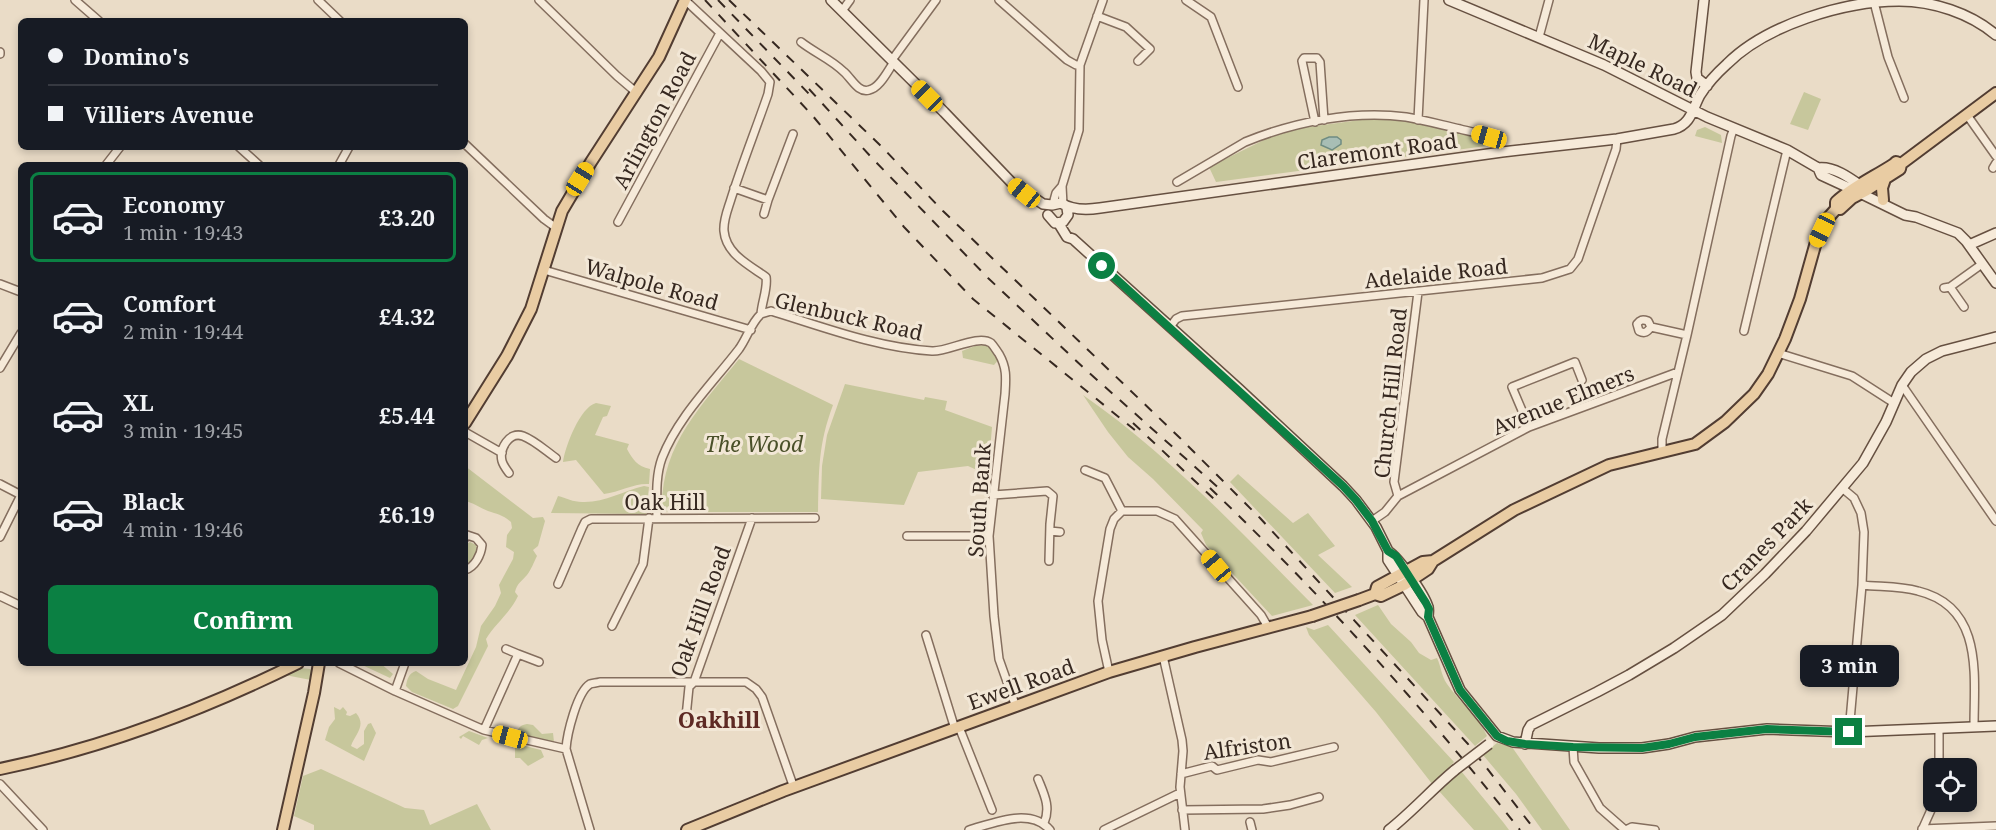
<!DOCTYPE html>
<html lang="en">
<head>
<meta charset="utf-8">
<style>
  :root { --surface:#171b24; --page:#242831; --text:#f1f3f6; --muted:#9ea1a6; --line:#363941; --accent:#0b8043 }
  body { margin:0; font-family:"Noto Serif",serif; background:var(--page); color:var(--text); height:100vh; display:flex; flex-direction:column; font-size:22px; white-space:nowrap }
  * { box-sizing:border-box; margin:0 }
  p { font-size:20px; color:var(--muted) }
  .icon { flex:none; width:33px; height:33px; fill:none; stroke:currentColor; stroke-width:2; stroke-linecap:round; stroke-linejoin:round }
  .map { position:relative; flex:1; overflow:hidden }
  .panel { position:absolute; left:18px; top:162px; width:450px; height:504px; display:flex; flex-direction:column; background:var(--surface); border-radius:9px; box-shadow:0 3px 9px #0003 }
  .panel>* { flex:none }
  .guide { position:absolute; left:18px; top:18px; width:450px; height:132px; border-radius:9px; box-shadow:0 3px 9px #0003; display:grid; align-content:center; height:132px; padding:0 30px; background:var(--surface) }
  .tools { position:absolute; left:1923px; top:758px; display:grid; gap:12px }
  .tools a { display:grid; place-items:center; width:54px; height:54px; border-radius:9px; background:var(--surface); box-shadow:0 3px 9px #0003; font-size:30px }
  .end { position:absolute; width:27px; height:27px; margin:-14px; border:8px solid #0b8043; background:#fff; box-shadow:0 0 0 3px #fff }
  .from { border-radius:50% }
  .bubble { position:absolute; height:42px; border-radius:9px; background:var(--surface); box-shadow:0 3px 9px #0003; font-size:20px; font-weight:700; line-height:42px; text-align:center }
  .car { position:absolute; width:18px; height:36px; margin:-18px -9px; border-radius:8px; box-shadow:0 0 4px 2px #0007; background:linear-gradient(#f5c518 24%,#345 0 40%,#f5c518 0 76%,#345 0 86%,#f5c518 0) }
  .guide b { display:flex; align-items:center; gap:21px; height:57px; font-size:22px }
  .guide b+b { border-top:2px solid var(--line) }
  .guide i { width:15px; height:15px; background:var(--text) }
  ul { padding:10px 0 0; list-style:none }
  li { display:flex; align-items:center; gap:18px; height:90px; margin:0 12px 9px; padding:0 18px; border:3px solid transparent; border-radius:9px }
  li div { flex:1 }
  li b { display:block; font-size:22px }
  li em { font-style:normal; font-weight:700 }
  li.active { border-color:var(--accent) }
  li>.icon { width:54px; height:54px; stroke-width:1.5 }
  .action { display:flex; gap:12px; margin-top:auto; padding:12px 30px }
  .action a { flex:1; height:69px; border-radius:9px; background:var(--accent); color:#fff; font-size:24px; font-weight:700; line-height:69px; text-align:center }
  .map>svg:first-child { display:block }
  .green { fill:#c7c79c }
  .water { fill:#a8beb5; stroke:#6f8c82; stroke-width:1.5 }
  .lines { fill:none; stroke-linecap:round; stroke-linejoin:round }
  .street-casing { stroke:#846e5e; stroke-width:10 }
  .secondary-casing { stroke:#665041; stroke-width:12 }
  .primary-casing { stroke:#523d32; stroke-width:14 }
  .street { stroke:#f6ead9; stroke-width:7 }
  .secondary { stroke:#f6ead9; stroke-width:9 }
  .primary { stroke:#e9cca3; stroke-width:10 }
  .rail { stroke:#362820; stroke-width:2; stroke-dasharray:10 10; stroke-linecap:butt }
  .secondary-bridge-casing { stroke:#665041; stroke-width:12; stroke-linecap:butt }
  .primary-bridge-casing { stroke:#523d32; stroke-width:14; stroke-linecap:butt }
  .secondary-bridge { stroke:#f6ead9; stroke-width:9 }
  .primary-bridge { stroke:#e9cca3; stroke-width:10 }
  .route { stroke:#0b8043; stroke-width:8 }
  .labels { text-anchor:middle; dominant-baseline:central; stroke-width:6; stroke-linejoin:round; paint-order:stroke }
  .street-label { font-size:21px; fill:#362820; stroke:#f2e7d6 }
  .park-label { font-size:21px; font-style:italic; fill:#4a5029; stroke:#f2e7d6 }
  .neighbourhood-label { font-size:22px; font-weight:bold; fill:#5e2a24; stroke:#f2e7d6 }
</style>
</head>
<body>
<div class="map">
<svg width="1996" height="830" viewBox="0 0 1996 830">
  <rect width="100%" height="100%" fill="#eadcc7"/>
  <path class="green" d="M1804 92 1821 99 1808 130 1790 124Z
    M1383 117 1438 126 1487 141 1486 146 1216 182 1209 167 1268 138 1300 128Z
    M1705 127 1721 135 1722 143 1695 136 1697 130Z
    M986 345 991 348 999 359 994 365 963 358 962 351 975 346Z
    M739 359 833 405C818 445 819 470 818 512H667L662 508C661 445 702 405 739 359Z
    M845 384 924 400 925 397 947 401 945 410 992 427 988 475 968 466 918 472 904 505 821 499 822 466 827 435Z
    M1083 395C1168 454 1240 531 1313 605L1272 616 1206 545 1201 533 1203 530 1153 479 1128 457 1108 432Z
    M596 403 611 406 607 416 603 417 595 435 629 444 627 449C633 460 637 466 650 469L649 484C634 483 620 492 604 494L576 460 563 462C565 447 580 407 596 403Z
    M465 466 533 518 543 517 545 521 538 546 533 550 537 556C534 562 531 570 527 575 522 581 517 583 515 592L518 596C510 613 496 623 486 639L488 646 458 706 453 709 412 692 406 686C407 679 409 673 416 671L428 679 456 690 476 647 481 626 495 606 501 593 499 585 513 559 514 552 506 547 507 535 512 528 511 522C503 515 497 514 488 511 480 508 474 503 465 501Z
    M1238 474 1293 523 1308 513 1335 546 1318 555 1352 587 1335 593 1230 482Z
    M644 486 649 487 646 514 551 513 558 496C566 498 573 502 582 502 604 503 623 491 644 486Z
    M470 542 476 545C479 553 473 563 465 565V545Z
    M1378 605 1391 624 1411 642 1419 653 1431 660 1437 658C1441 666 1441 675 1447 684 1460 703 1478 715 1487 736L1475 746 1355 615Z
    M1328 625 1454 762 1433 785 1376 712 1309 635 1306 627 1314 630Z
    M358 663H380L393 674 390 678Z
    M301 668 310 669 312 672 311 680 285 675Z
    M334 707 340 710 343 707 347 712 346 715 350 716 356 713C367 726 355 734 351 746L357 749 364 744V731L368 724 371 723 376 733 364 761 325 740 329 727 335 719Z
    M527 724 533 725 542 734 553 733 554 742 517 734C518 727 521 725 527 724Z
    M469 731 488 738 482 740 479 745 463 736 461 739 459 737Z
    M513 743 541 750 544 757 528 766 520 758H515V748Z
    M1497 743 1512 747 1570 830H1542L1516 794 1483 755Z
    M321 769 405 808 424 810 430 825 477 804 491 830H314V825L294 816 303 776Z
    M1461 771 1503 822 1509 830H1474L1439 791Z"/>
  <path class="water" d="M1329 137H1337L1341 140V144L1332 150 1321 145 1322 140Z"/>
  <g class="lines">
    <defs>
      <path id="street" d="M75 0 99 21
        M318 0 340 21
        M539 0 617 76 637 93
        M685 0 761 71 770 82 768 94C756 129 742 164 731 199 728 209 723 220 724 231 726 254 749 265 766 277 768 288 762 301 761 314L771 311C823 327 878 348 932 351 948 352 978 334 991 343 994 346 996 350 999 354 1007 368 1006 378 1005 394L989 536 994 616 999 659 1016 707
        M999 0 1067 60 1076 65H1080
        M1186 0 1211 17 1238 87
        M1874 2 1888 57 1904 98
        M842 11 850 0
        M1097 16 1126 27 1150 49 1138 61
        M1539 37 1549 0
        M801 42C815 53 831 59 844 72 852 79 858 93 869 90 880 88 888 70 894 62
        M0 52V54
        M892 60 936 0
        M1967 115 1996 156
        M1418 120 1424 0
        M1315 122 1302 61 1304 58H1317L1320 62 1324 120
        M465 144 544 219 555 227
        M239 147 259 165
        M106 165 120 147
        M339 165 349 147
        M1993 168 1996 163
        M1177 182 1245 142C1294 122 1353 110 1406 117 1424 120 1442 125 1460 129 1476 133 1495 135 1502 152
        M734 188 768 200 793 134
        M1053 204 1056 193 1062 186
        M1063 205 1062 186 1079 130 1080 65 1103 0
        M764 214 768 200
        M618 222 720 33
        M544 270 751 330
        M0 284 21 292
        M1950 287 1964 307
        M1944 288 1950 287 1982 264
        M1170 327 1176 319 1182 316 1542 278 1570 269 1578 259 1616 149 1617 139
        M1651 327C1647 332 1645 334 1639 331L1637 324C1640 320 1642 319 1648 321L1651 327 1687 335
        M1744 331 1787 150
        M1778 353 1852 376 1894 403
        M0 368 21 333
        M1902 385 1996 521
        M1529 427 1512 387 1575 362 1582 380
        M465 432 502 453
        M1662 452V439L1687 335 1731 136 1734 128
        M1085 470 1105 478 1122 511
        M509 473C506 469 503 465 502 461 499 449 509 431 523 436 534 440 546 451 556 458
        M0 484 21 495
        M1842 488 1854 498 1861 513 1864 532 1862 585 1849 732
        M993 495 1047 491 1053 496 1050 524 1049 561
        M1398 496 1394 482 1418 292
        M657 518C657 499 655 477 662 458 678 417 712 384 739 349 747 338 751 323 761 314
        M1372 521 1385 512 1398 496 1529 427 1678 372
        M1050 531 1060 532
        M907 536H989
        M0 537 21 495
        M465 538 467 535 476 538 482 545C481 555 475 567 465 570
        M558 584 582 528 585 522 591 519 815 518
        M1862 585C1880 587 1900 586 1918 591 1984 607 1974 675 1974 727
        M0 596 21 606
        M612 626 643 564 649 518
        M926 635 955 729
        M506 649 518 654
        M1163 656 1182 740 1183 751 1180 787 1185 830
        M339 663 395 691 484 730 566 749 590 830
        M1109 672 1102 640 1098 601 1110 529 1114 519 1122 511H1157L1175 519 1261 615 1268 627
        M395 691 405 663
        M686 717 689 687 694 682 752 518
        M959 727 992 810
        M484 730 518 654 539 662
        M1573 747 1574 762 1600 808 1625 830
        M566 749C567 734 577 692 590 684 592 683 597 683 600 682H746L756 689 762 697 794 788
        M1939 768V729
        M1181 774 1212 766 1217 770 1258 760 1271 762 1334 747
        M1038 779C1044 794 1051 807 1044 823
        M0 784 43 830
        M1182 810 1263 809 1290 805 1319 797
        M1250 822 1252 830
        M1922 829 1996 826
        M969 830C994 823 1030 807 1050 830
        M1104 830 1180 793
        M1626 830 1632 827 1655 830
        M1922 830 1935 801"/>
      <path id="secondary" d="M831 0 944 112 1012 183 1043 204 1052 205 1061 203C1072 210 1087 210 1100 208L1502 152 1617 139 1674 129C1691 124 1692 110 1700 95 1707 84 1717 73 1727 64 1766 25 1844 1 1899 1 1933 1 1970 13 1996 35
        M1449 0 1604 65 1707 117 1787 150 1818 168 1821 175 1860 193 1905 215 1916 217 1958 233 1966 241 1996 283
        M1704 0 1696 72 1697 78 1707 86
        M1818 168C1834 166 1850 178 1864 188
        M1048 215 1055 223 1063 222 1068 215 1067 208
        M1059 224 1067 237 1073 239 1239 389 1343 486 1356 500 1376 527 1388 551V560L1422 612 1428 617 1460 690 1497 736 1513 742 1599 748H1642L1669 744 1695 737 1767 729 1849 732 1996 726
        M1969 245 1996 233
        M1388 551C1399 558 1424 594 1428 607 1429 610 1428 613 1428 617
        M1525 744 1528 730 1531 725 1597 692 1629 675 1674 648 1722 615 1765 574 1806 531 1863 463 1886 422 1902 385 1911 372 1926 359 1942 351 1996 337
        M1389 830C1413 811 1432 789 1455 770"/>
      <path id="primary" d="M1883 200 1882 188 1885 179
        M1836 209H1840L1852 198 1867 190 1900 169 1901 164 1996 93
        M465 423 507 356 531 309 562 211 591 162 659 57 685 0
        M1375 594 1377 587 1423 562 1433 561 1514 510 1609 465 1695 444 1725 422 1754 394 1768 374 1785 339 1800 299 1816 242 1828 218 1836 209V202C1852 187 1874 177 1894 164L1896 162 1901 164
        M1359 600 1375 594 1381 596 1404 585 1428 569 1433 561
        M0 769C103 748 203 710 298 663
        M283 830 314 693 319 663
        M687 830 783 791 1109 672 1195 647 1312 616"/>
    </defs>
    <use href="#street" class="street-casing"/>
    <use href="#secondary" class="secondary-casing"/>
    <use href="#primary" class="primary-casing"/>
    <use href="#street" class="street"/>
    <use href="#secondary" class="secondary"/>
    <use href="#primary" class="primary"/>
    <path class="rail" d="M705 0 812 115 904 227 973 299 1136 431
      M718 0 812 97
      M729 0 882 147 943 211 1180 438 1260 518 1468 744 1535 830
      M809 89 872 158 988 278 1086 370 1221 490
      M1133 423 1214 499
      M1210 488C1321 594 1425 709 1520 830"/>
    <defs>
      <path id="secondary-bridge" d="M1455 770 1489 744"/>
      <path id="primary-bridge" d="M1312 616 1359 600"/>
    </defs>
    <use href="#secondary-bridge" class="secondary-bridge-casing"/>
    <use href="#primary-bridge" class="primary-bridge-casing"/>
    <use href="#secondary-bridge" class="secondary-bridge"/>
    <use href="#primary-bridge" class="primary-bridge"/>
  </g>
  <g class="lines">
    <path class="route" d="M1102 266 1343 486 1356 500 1372 521 1388 551 1396 556 1426 603 1429 609 1428 617 1460 690 1497 736 1507 741 1525 744 1573 747 1642 748 1669 744 1695 737 1767 729 1849 732"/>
  </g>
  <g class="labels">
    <g class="street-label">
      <text transform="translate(1643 65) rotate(26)">Maple Road</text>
      <text transform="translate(654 120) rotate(-62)">Arlington Road</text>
      <text transform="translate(1377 151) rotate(-8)">Claremont Road</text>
      <text transform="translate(1436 273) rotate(-6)">Adelaide Road</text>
      <text transform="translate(652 284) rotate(16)">Walpole Road</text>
      <text transform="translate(849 316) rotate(13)">Glenbuck Road</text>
      <text transform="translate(1390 393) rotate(-84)">Church Hill Road</text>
      <text transform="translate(1563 400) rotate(-22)">Avenue Elmers</text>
      <text transform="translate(979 500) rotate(-86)">South Bank</text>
      <text x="665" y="502">Oak Hill</text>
      <text transform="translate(1766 544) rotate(-46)">Cranes Park</text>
      <text transform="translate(700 611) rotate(-70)">Oak Hill Road</text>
      <text transform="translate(1021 684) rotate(-20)">Ewell Road</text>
      <text transform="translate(1247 746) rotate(-8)">Alfriston</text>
    </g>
    <g class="park-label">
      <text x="754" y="444">The Wood</text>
    </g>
    <g class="neighbourhood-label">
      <text x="719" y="719">Oakhill</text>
    </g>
  </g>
</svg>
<div class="tools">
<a><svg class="icon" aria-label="locate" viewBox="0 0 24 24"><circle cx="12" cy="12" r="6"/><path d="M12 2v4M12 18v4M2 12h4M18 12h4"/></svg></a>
</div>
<i class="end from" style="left:1102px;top:266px"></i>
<i class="end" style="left:1849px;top:732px"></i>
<div class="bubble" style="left:1800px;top:645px;width:99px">3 min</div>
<i class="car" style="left:927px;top:96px;rotate:315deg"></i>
<i class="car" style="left:1489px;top:137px;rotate:286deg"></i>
<i class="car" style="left:580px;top:179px;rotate:32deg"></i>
<i class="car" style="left:1024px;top:193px;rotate:309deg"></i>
<i class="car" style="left:1822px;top:230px;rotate:205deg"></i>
<i class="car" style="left:1216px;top:566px;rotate:320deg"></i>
<i class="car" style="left:510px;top:737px;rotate:285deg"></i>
<div class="guide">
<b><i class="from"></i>Domino's</b>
<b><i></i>Villiers Avenue</b>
</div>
<section class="panel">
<ul>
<li class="active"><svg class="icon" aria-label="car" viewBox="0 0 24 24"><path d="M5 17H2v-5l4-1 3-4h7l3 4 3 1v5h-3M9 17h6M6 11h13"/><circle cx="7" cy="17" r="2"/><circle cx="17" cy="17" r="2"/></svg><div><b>Economy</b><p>1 min · 19:43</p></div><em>£3.20</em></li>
<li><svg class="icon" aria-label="car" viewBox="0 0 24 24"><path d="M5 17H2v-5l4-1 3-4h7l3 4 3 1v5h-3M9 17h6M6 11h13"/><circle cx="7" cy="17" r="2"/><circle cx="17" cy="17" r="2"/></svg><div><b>Comfort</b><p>2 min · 19:44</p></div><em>£4.32</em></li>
<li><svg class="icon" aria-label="car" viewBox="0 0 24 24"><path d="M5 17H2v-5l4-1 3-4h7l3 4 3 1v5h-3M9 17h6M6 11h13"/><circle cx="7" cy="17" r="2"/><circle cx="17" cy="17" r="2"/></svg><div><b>XL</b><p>3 min · 19:45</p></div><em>£5.44</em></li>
<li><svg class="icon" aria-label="car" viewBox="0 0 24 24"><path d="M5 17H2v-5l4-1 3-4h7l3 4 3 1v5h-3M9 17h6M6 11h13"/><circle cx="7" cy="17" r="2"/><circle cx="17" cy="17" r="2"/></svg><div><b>Black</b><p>4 min · 19:46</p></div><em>£6.19</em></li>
</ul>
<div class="action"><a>Confirm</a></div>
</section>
</div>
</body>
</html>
